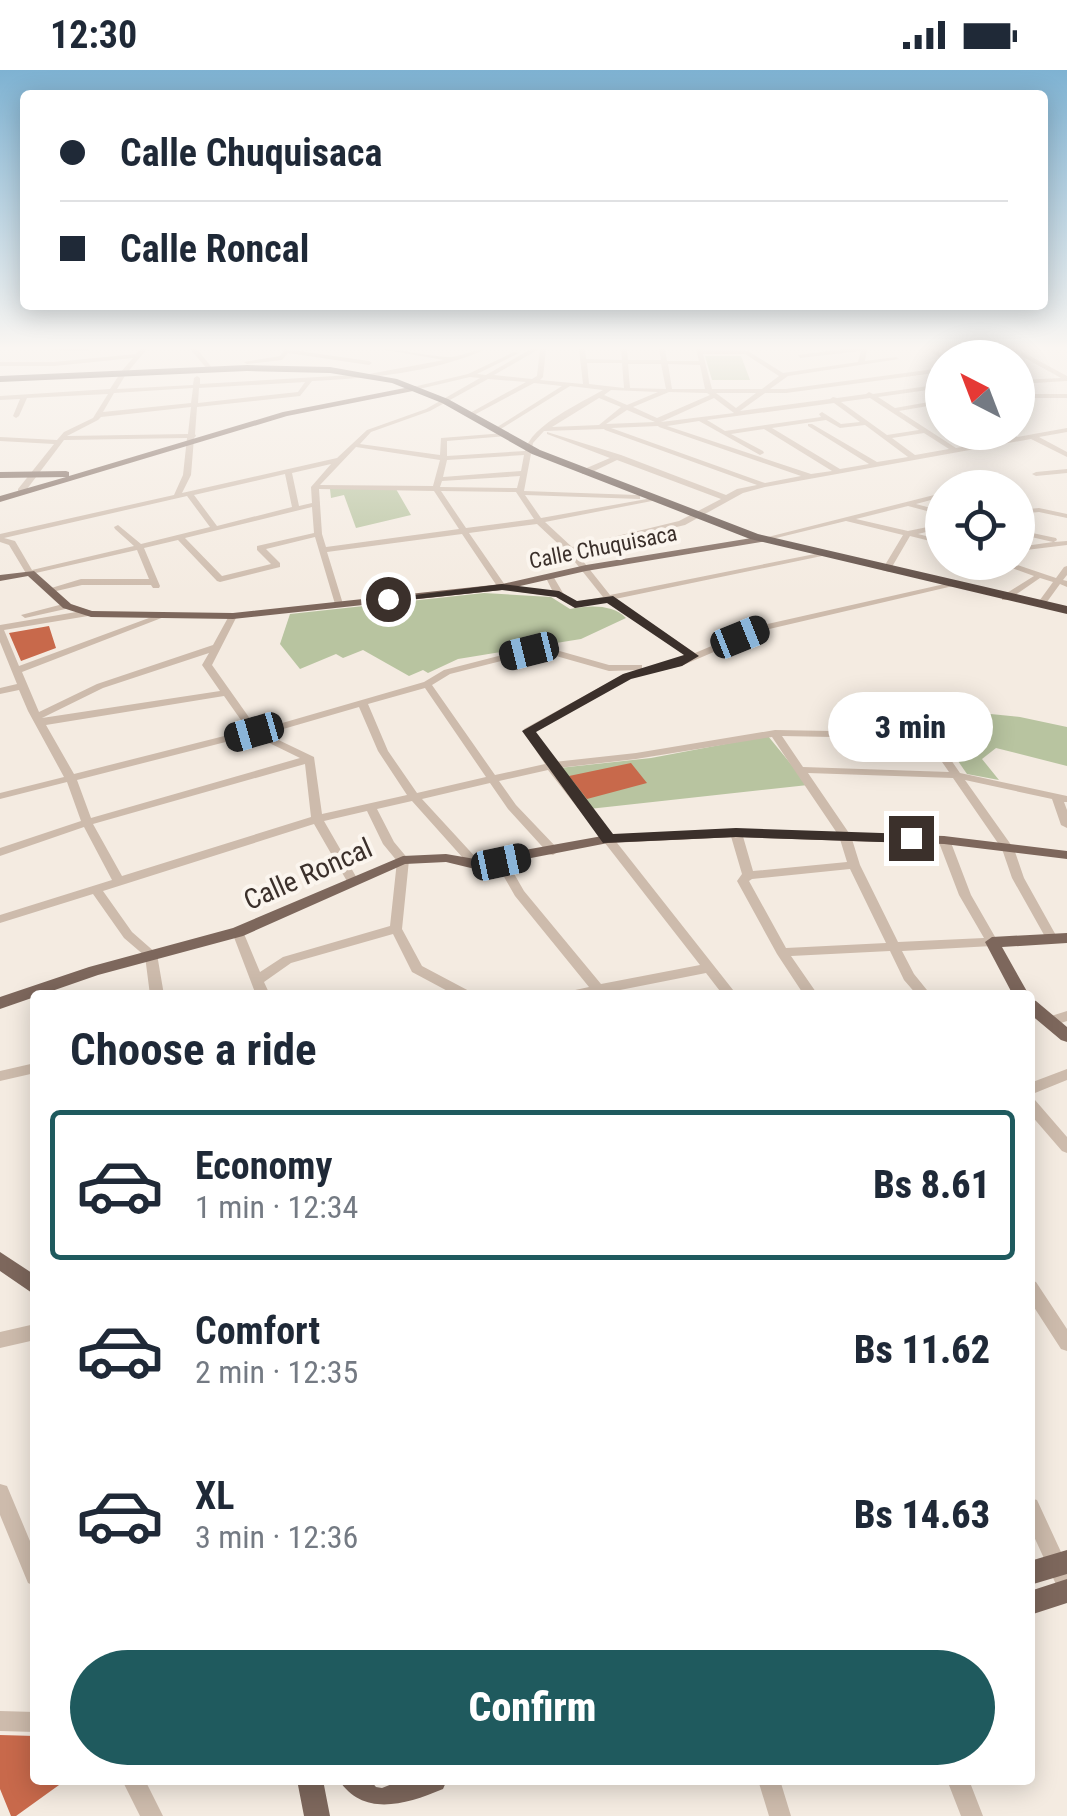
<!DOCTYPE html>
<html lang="en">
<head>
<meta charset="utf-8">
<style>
  :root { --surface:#fff; --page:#f6f6f7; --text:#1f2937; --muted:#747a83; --line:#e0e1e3; --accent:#1f5a5e }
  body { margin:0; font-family:"Roboto Condensed",sans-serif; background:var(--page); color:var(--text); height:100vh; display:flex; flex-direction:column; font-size:38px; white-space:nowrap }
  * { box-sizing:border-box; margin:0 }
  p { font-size:32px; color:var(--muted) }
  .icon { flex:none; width:55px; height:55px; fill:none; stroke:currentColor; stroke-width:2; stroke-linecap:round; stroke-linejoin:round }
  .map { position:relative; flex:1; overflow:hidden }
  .details { position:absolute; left:30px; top:920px; width:1005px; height:795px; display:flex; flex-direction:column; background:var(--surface); border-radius:10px; box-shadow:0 5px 25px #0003 }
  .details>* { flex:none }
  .hud { position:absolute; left:20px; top:20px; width:1028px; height:220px; border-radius:10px; box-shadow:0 5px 25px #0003; display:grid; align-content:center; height:220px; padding:0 40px; background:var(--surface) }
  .needle { width:65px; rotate:318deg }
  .tools { position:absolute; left:925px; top:270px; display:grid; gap:20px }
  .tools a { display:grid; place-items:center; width:110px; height:110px; border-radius:50%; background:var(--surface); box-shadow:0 5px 25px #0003; font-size:50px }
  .end { position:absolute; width:45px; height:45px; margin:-22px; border:12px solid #3b302b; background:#fff; box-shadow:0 0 0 5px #fff }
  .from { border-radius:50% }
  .bubble { position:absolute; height:70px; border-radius:35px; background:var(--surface); box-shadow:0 5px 25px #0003; font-size:32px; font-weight:800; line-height:70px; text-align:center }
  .car { position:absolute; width:30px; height:60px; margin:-30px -15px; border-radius:12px; box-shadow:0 0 8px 2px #0007; background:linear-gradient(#222 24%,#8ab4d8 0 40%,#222 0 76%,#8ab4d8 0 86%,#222 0) }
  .hud b { display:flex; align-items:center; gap:35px; height:95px; font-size:38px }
  .hud b+b { border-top:2px solid var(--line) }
  .hud i { width:25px; height:25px; background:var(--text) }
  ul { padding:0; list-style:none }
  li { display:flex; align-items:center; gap:30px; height:150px; margin:0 20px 15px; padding:0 20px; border:5px solid transparent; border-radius:10px }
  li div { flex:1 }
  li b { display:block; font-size:38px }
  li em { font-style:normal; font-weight:800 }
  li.current { border-color:var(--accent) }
  li>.icon { width:90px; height:90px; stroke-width:1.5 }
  h2 { padding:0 40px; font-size:45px; line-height:120px }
  .action { display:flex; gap:20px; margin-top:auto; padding:20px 40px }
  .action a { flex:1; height:115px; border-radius:60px; background:var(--accent); color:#fff; font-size:40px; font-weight:800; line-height:115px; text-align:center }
  .status { display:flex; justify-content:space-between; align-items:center; height:70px; padding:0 50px; background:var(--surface); direction:ltr }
  .status svg { height:28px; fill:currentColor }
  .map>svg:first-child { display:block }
  .green { fill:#b8c4a0 }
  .building { fill:#c8694b }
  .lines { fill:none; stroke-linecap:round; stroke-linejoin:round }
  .minor { fill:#cdbbac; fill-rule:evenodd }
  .major { fill:#7d675c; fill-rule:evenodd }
  .highway { fill:#5c4a42; fill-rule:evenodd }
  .route { fill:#3b302b }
  .labels { text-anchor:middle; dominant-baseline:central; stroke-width:8; stroke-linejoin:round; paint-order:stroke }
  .far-street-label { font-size:22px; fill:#3b302b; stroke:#fbf5ee }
  .street-label { font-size:28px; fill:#3b302b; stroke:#fbf5ee }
</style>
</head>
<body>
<div class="status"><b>12:30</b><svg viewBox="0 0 49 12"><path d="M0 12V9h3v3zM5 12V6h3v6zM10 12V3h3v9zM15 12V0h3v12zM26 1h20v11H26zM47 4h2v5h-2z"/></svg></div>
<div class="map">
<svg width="1067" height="1746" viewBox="0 0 1067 1746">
  <rect width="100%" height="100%" fill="#f4ebe1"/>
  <path class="green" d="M705 286H741L750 310H712Z
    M330 419H396L411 445 356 458 344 425 331 428Z
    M484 523 551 527 570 539C589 535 613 534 626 548L581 569 458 589 428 603 423 600 409 606 363 580 343 588 336 584 300 599 280 574 290 544Z
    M941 639 1020 647 1067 657V696L996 678 982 689 999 710 967 704 949 678Z
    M768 666 808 715 589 739 559 698 651 688Z"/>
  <path class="building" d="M49 556 56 578 21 591 9 563Z
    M631 693 647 713 587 729 569 706Z
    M0 1665 35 1666V1710H66L16 1746H11L0 1719Z"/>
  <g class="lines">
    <path class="minor" d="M33 279H89L86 281Z
      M140 279H147L126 304 117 319 193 315 194 308 197 306 200 308V314L369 304 444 290 380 279C403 279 424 286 447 287 459 288 473 279 487 279 432 303 371 308 312 311L300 326 197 337 195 364 196 366 194 368 191 405 182 423 337 388 367 360 426 339 480 308 470 307 415 320 413 317 468 304 514 282 519 283 477 304 486 305 531 279H539L494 305 532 309 537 306 540 279H546L543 307 540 310 583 314 579 279H585L586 289 622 290 621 279H627L628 290H661L659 279H665L667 291H699L696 279 748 281 783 303 858 292 861 281 800 288 798 285 843 279H867L865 291 896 287 899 289 788 306 770 319H786L942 298V302L786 323H765L740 341 830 329 833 327 837 328 866 324 869 322 873 324 942 314V318L878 327 895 338 929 332 942 339V344L928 336 899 341 956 378 1067 358V362L1039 367 1067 382V387L1031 369 765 417 743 423 685 455 575 481 610 525 825 482 826 484 822 486 615 529 695 583 759 556 949 513 953 516 765 560 681 596 630 608 534 662 554 692 636 683 775 660 832 661 865 667 933 664 960 703 1067 726V732H1064L1067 740V758L1061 755 1052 729 965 710 1014 779 1024 808 1058 869 1056 872H1048L1012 808 1002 779 953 708 808 703 851 766 860 795 898 872 984 868 959 825 938 770 944 766 950 770 971 825 998 872 992 876 902 881 914 904 931 925H917L904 910 890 881 791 886 818 925H804L777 884 737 811 742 804 730 763 736 759 742 763 753 801 847 792 839 766 772 667 636 689 558 698 737 925H723L706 903 605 923V925H564L566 922 589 917 515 826 495 791 497 788H505L524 821 601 914 700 895 548 700 499 711 516 735 557 778 559 781 553 785 549 784 508 739 490 713 422 729 479 791 481 794 479 797H471L412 731 377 739 394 772 409 790 402 859 422 896 471 922 473 925H455L412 902 393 864 291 893 264 912 270 925H256L232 862 234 859H242L260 902 283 887 390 856 397 791 383 774 367 741 324 751 358 810 356 813H348L314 754 103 821 132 862 157 884 164 925H150L145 886 124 868 93 824 0 853V845L112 810 84 757 0 786V778L81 751 67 712 0 729V723L64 707 28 641 19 620 0 624V618L17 614 0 572V555L88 540 92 543 88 546 4 560 19 596 157 545 164 547 22 602 39 642 97 614 213 575 230 544H236L237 546 212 595 258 660 424 612 444 600 529 578H549L609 595H642V599L639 600 609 601 549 584H529L450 604 432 615 495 705 545 694 523 661 524 659 624 604 675 592 688 587 606 531 575 538 557 527 499 519 462 464 327 482 343 534 339 537 335 534 315 467 266 479 280 493V497L220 512 217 511 178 470 144 478 160 516 159 518H153L151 515H82L48 523V519L81 509H149L137 480 27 505 9 475 0 472V464L174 425 183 405 187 368 64 370 24 423H18V419L54 374 0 371V367L57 370 64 362 93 348 108 324 27 328 19 346 16 348 13 346 20 329 0 330V326L110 319 121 302 133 288 54 296H0V292H54L136 284ZM703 284H745L779 306 762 319H712ZM587 293H622L624 318 589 314ZM628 294H661L666 319 630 318ZM668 294 700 295 705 319H672ZM488 309 526 312 468 344V346H472L534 313 562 316 494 359V361L496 362 570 316 603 320C581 333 531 355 525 381L447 386V371L507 366 508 365 505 363 441 368 440 385 360 374 371 362 430 341ZM305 312 298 322 198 333 199 318ZM193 318 191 333 103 342 114 323ZM611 320 658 322 627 335 604 325ZM669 322 707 323 710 325 657 348 633 337ZM716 323H756L736 338ZM599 328 621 337 599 355 552 357ZM714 328 734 343 661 352ZM870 328 919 360 887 365 841 332ZM834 333 860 352 841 354 822 342 819 344 821 347 725 361 707 350ZM191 337 188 364 67 366 98 350 101 347ZM627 340 655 352 606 354ZM826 350 840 358 865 355 908 387 877 392 812 354H808V356L869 394 840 399 772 358ZM699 351 760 385 764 383 763 381 731 364 764 359 832 401 811 404 667 356ZM658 356 659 357 801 406 765 413 611 358ZM604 359 605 360 757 415 737 419 726 425 621 385 547 362V364L610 388 582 400V404H588L617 390 721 429 679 451 572 477 545 452 662 429 658 427 541 448 525 425 640 429V425H637L524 421 533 373 544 361ZM924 363 949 379 915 385 892 368ZM356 377 440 390 433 416 320 415ZM524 385 521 401 443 407 447 390ZM331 394 311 417 312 433 299 436 292 403ZM285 404 292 437 217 456 194 425ZM520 406 517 418 440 417 442 411ZM319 419 434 421 459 459 326 477 322 464ZM441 421 516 422 534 449 466 458ZM187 426 210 457 141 474 118 455 114 457 115 459 134 476 32 500 15 471 4 468ZM312 437 314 463 257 476V480L271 494 222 506 185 468ZM537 454 567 482 603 527 576 532 563 523 553 506 550 505 546 508 553 522 505 515 469 463ZM209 583 202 595 220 621 42 648 103 618ZM425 618 486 707 417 723 388 681 368 634ZM224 626 248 660 74 704 46 655ZM359 637 378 681 407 725 322 744 314 687 266 664ZM253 665 300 688 91 748 77 710ZM782 666 832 667 865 673 926 669 949 702 803 697ZM305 694 311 747 122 806 93 754ZM850 799 886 873 786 878 749 811 752 809Z
      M190 279H197L213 299V301H209Z
      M285 279 369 291 372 293 369 295 288 283 282 290 247 294 244 292 280 286Z
      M927 279H935L948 288 942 289Z
      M967 279H975L988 288H980Z
      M1009 279H1017L1067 306V311L1018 314V310L1061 308Z
      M1018 324H1067V328H1018Z
      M1067 399V403L1036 406 1032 404 1036 402Z
      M942 423V427L916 434 942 441V445L908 436 856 449 908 461 942 454V458L918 464 942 470V474L910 466 889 502 882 500 903 465 846 451 764 471 760 469Z
      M1039 438 1067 444V448L1039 442 1018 444V440Z
      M1018 460 1056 468 1057 470 1054 472 1067 471V475L1018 481V477L1053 472 1018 464Z
      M995 492H1009L1056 508 1064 497 1067 496V505L1063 510 1067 511V517L1060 514 1044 536 1041 537 1037 534 1053 512 1040 508 1008 530H1002V526L1034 506Z
      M67 533 71 536 70 538 25 548 21 545Z
      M1067 941V951L1061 953 1065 959 1063 963H1053L1046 950 1048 947Z
      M35 993V1003L0 1011V1001Z
      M1067 999V1010L1030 1025V1013Z
      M1030 1028 1035 1030 1067 1067V1083L1062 1081 1030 1044Z
      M1030 1210 1036 1212 1067 1259V1281L1061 1279 1030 1231Z
      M35 1254V1270L0 1278V1262Z
      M0 1414 7 1416 35 1483V1516L28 1513 0 1445Z
      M1030 1428 1037 1430 1067 1495V1526L1060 1523 1030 1458Z
      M0 1641 35 1642V1662L0 1661Z
      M122 1710H145L163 1746H140Z
      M758 1710H780L791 1746H769Z
      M947 1710H969L983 1746H961Z"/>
    <path class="major" d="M415 316 418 320 287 346 0 432V426L66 407 0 408V402L66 401 69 402V406L283 342Z
      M764 466 769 469 767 471 586 501 502 520 233 549 91 547 63 538 28 506 0 511V505L34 501 71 534 92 541 233 543 502 514 586 495Z
      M736 759 944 766 1067 781V789L944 774 736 767 608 773 475 799 446 792 405 794 243 866 98 905 0 939V927L89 897 233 858 403 786 446 784 475 789 608 765Z
      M1067 863V873L1002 877 1029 925H1013L985 872 992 867Z
      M1030 929 1036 931 1067 957V972L1061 970 1030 944Z
      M0 1182 35 1205V1225L0 1201Z
      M1067 1480V1504L1030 1515V1491Z
      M1067 1509V1533L1030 1545V1521Z
      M297 1710H323L330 1746H304Z
      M339 1710H370L376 1717 382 1718 402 1710H447L443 1719C403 1736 362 1746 339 1710Z"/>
    <path class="highway" d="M247 295 330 297 397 309 448 329 540 380 758 464 1067 536V544L750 469 532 384 442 333 392 313 330 303 247 301 0 312V306Z"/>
  </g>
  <linearGradient id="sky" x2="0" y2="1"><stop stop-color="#7eb2d2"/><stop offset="0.53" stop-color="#faf6f2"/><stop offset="1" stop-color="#faf6f2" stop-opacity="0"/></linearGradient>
  <rect width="1067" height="524" fill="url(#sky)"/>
  <path class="route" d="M502 514 559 521 577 531 613 526 699 586 682 596 631 609 536 662 613 764 736 758 911 764 918 768 911 773 736 767 603 773 522 661 623 604 684 585 607 533 575 538 556 527 502 520 388 532 383 529Z"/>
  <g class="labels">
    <g class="far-street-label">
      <text transform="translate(603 477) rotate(-11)">Calle Chuquisaca</text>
    </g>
    <g class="street-label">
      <text transform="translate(308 804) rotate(-24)">Calle Roncal</text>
    </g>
  </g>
</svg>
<div class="tools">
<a><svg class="needle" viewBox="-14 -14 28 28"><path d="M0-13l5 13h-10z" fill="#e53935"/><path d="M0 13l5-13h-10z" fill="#747a83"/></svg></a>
<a><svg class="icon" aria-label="locate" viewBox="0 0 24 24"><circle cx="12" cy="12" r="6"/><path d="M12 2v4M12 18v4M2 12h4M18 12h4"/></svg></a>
</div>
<i class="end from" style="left:388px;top:529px"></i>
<i class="end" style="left:911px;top:768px"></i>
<div class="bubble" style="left:828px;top:622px;width:165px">3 min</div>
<i class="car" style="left:740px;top:567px;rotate:68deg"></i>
<i class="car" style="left:529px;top:581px;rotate:256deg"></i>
<i class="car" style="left:254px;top:662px;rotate:254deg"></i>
<i class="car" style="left:501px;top:792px;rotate:78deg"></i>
<div class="hud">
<b><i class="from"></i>Calle Chuquisaca</b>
<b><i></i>Calle Roncal</b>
</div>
<section class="details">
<h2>Choose a ride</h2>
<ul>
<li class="current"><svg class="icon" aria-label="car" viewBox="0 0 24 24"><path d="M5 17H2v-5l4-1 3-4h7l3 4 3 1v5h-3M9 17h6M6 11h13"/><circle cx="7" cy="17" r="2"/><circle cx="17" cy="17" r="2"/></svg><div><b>Economy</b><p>1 min · 12:34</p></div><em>Bs 8.61</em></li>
<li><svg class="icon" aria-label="car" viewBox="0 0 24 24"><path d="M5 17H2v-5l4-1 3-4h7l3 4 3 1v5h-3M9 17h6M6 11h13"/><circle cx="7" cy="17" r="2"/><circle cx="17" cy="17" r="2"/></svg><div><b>Comfort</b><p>2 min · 12:35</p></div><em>Bs 11.62</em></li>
<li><svg class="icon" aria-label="car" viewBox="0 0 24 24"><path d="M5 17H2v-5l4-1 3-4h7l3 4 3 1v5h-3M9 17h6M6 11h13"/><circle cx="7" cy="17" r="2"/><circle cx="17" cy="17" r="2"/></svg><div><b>XL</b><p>3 min · 12:36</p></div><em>Bs 14.63</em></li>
</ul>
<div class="action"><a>Confirm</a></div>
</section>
</div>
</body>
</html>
